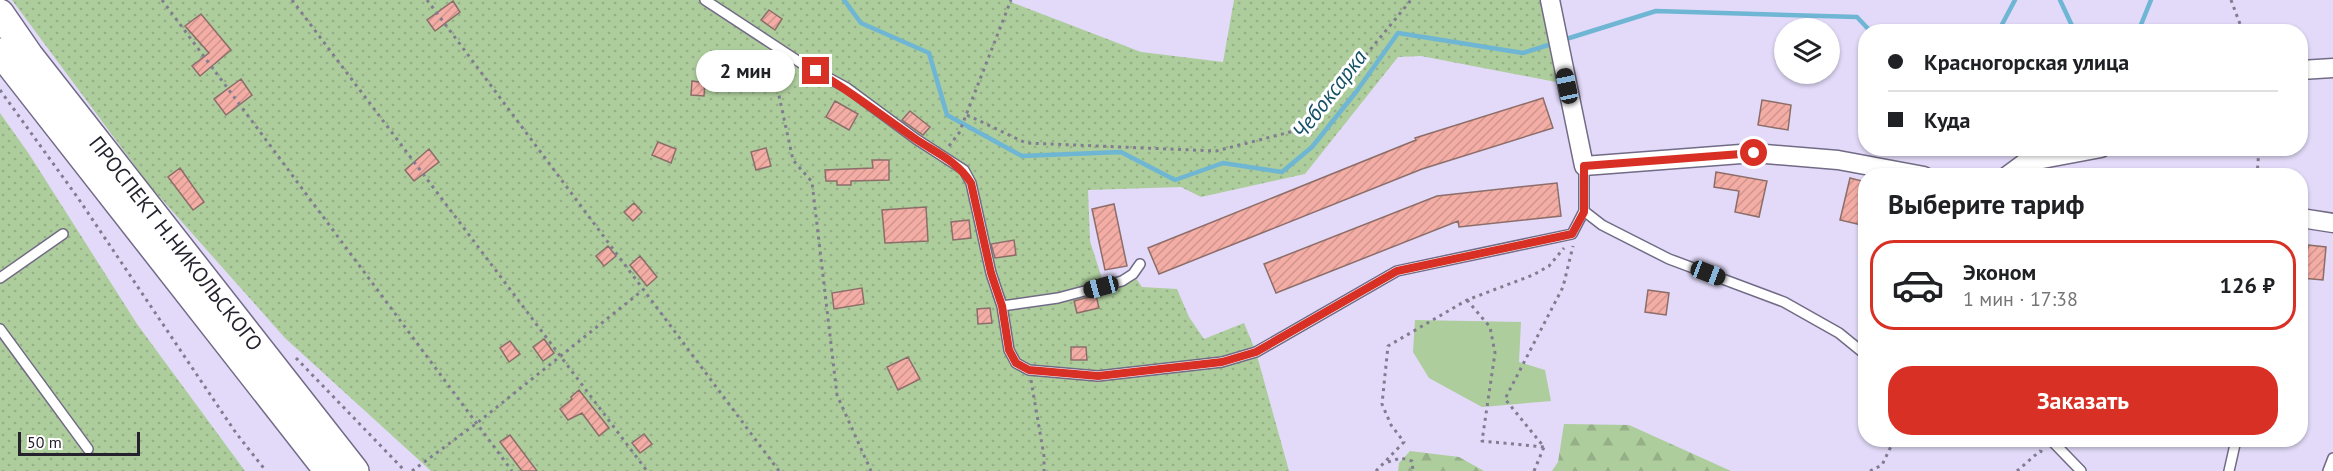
<!DOCTYPE html>
<html lang="ru">
<head>
<meta charset="utf-8">
<style>
  :root { --surface:#fff; --page:#f6f6f6; --text:#202124; --muted:#757577; --line:#e0e0e0; --accent:#d93025 }
  body { margin:0; font-family:"PT Sans",sans-serif; background:var(--page); color:var(--text); height:100vh; display:flex; flex-direction:column; font-size:22px; white-space:nowrap }
  * { box-sizing:border-box; margin:0 }
  p { font-size:20px; color:var(--muted) }
  .icon { flex:none; width:33px; height:33px; fill:none; stroke:currentColor; stroke-width:2; stroke-linecap:round; stroke-linejoin:round }
  .map { position:relative; flex:1; overflow:hidden }
  .drawer { position:absolute; left:1858px; top:168px; width:450px; height:279px; display:flex; flex-direction:column; background:var(--surface); border-radius:24px; box-shadow:0 2px 4px #0004 }
  .drawer>* { flex:none }
  .guide { position:absolute; left:1858px; top:24px; width:450px; height:132px; border-radius:24px; box-shadow:0 2px 4px #0004; display:grid; align-content:center; height:132px; padding:0 30px; background:var(--surface) }
  .fabs { position:absolute; left:1774px; top:18px; display:grid; gap:12px }
  .fabs a { display:grid; place-items:center; width:66px; height:66px; border-radius:50%; background:var(--surface); box-shadow:0 2px 4px #0004; font-size:30px }
  .scale { position:absolute; left:18px; bottom:15px; width:122px; box-sizing:border-box; padding-left:6px; border:3px solid #25222d; border-top:0; font-size:16px; line-height:21px; white-space:nowrap; color:#25222d; -webkit-text-stroke:4px #fff; paint-order:stroke }
  .end { position:absolute; width:27px; height:27px; margin:-14px; border:8px solid #d93025; background:#fff; box-shadow:0 0 0 3px #fff }
  .from { border-radius:50% }
  .bubble { position:absolute; height:42px; border-radius:21px; background:var(--surface); box-shadow:0 2px 4px #0004; font-size:20px; font-weight:700; line-height:42px; text-align:center }
  .car { position:absolute; width:18px; height:36px; margin:-18px -9px; border-radius:8px; box-shadow:0 0 4px 2px #0007; background:linear-gradient(#222 24%,#8ab4d8 0 40%,#222 0 76%,#8ab4d8 0 86%,#222 0) }
  .guide b { display:flex; align-items:center; gap:21px; height:57px; font-size:22px }
  .guide b+b { border-top:2px solid var(--line) }
  .guide i { width:15px; height:15px; background:var(--text) }
  ul { padding:0; list-style:none }
  li { display:flex; align-items:center; gap:18px; height:90px; margin:0 12px 9px; padding:0 18px; border:3px solid transparent; border-radius:24px }
  li div { flex:1 }
  li b { display:block; font-size:22px }
  li em { font-style:normal; font-weight:700 }
  li.on { border-color:var(--accent) }
  li>.icon { width:54px; height:54px; stroke-width:1.5 }
  h2 { padding:0 30px; font-size:27px; line-height:72px }
  .cta { display:flex; gap:12px; margin-top:auto; padding:12px 30px }
  .cta a { flex:1; height:69px; border-radius:24px; background:var(--accent); color:#fff; font-size:24px; font-weight:700; line-height:69px; text-align:center }
  .map>svg:first-child { display:block }
  .green { fill:#adcd9c }
  .forest { fill:url(#forest-firs) }
  .garden { fill:url(#garden-dots) }
  .lines { fill:none; stroke-linecap:round; stroke-linejoin:round }
  .stream { stroke:#6eb6d4; stroke-width:4.5 }
  .building { fill:url(#building-hatch); stroke:#8d6d69; stroke-width:1.5 }
  .lane-casing { stroke:#726b86; stroke-width:12 }
  .street-casing { stroke:#726b86; stroke-width:21 }
  .primary-casing { stroke:#726b86; stroke-width:30 }
  .path { stroke:#817c90; stroke-width:3; stroke-dasharray:3 4.5; stroke-linecap:butt }
  .lane { stroke:#fff; stroke-width:9 }
  .street { stroke:#fff; stroke-width:18 }
  .primary { stroke:#fff; stroke-width:27 }
  .route { stroke:#d93025; stroke-width:8 }
  .labels { text-anchor:middle; dominant-baseline:central; stroke-width:6; stroke-linejoin:round; paint-order:stroke }
  .street-label { font-size:21px; fill:#25222d; stroke:#fff }
  .water-label { font-size:22px; font-style:italic; fill:#134f64; stroke:#fff }
</style>
</head>
<body>
<div class="map">
<svg width="2333" height="471" viewBox="0 0 2333 471">
  <defs>
    <pattern id="forest-firs" width="22" height="20" patternUnits="userSpaceOnUse" patternTransform="scale(1.5)"><rect width="22" height="20" fill="#adcd9c"/><path d="M5 1l3.5 6h-7zM16 11l3.5 6h-7z" fill="#95b087"/></pattern>
    <pattern id="garden-dots" width="8" height="8" patternUnits="userSpaceOnUse" patternTransform="scale(1.5)"><rect width="8" height="8" fill="#adcd9c"/><path d="M2 2h.1M6 6h.1" fill="none" stroke="#95b087" stroke-width="1.8" stroke-linecap="round"/></pattern>
    <pattern id="building-hatch" width="6" height="6" patternUnits="userSpaceOnUse" patternTransform="scale(1.5)"><rect width="6" height="6" fill="#f3ada5"/><path d="M-1 1l2-2M0 6l6-6M5 7l2-2" fill="none" stroke="#d0958e"/></pattern>
  </defs>
  <rect width="100%" height="100%" fill="#e2daf8"/>
  <path class="green" d="M1415 320 1521 322 1519 362 1545 370 1551 401 1482 407 1429 378 1413 352Z"/>
  <path class="forest" d="M1564 424 1629 425 1731 471H1552L1558 462Z
    M1410 451 1459 457 1484 471H1398L1399 463Z"/>
  <path class="garden" d="M12 0H1011V2L1141 52 1223 62 1234 0H1550L1563 66 1556 82 1421 56 1398 57 1305 174 1201 197 1181 187 1088 190 1090 241 1103 282 1133 274 1142 287 1177 289 1189 317 1204 339 1244 323 1256 352 1289 471H431L285 338 150 186Z
    M0 113 29 154 137 324 245 471H0Z"/>
  <g class="lines">
    <path class="stream" d="M844 0 861 23 929 53 947 115 1022 156 1121 152 1175 180 1223 163 1282 172 1312 147 1356 92 1398 33 1523 53 1555 43
      M2060 0 2075 32
      M1998 32 2015 0
      M2138 32 2151 0
      M1563 40 1656 11 1857 17 1871 32"/>
  </g>
  <path class="building" d="M453 1 460 12 435 31 427 20Z
    M769 10 782 19 775 30 761 20Z
    M201 14 231 50 200 76 192 66 209 53 185 26Z
    M241 79 252 95 226 115 214 99Z
    M692 81 705 83 704 96 691 95Z
    M1543 98 1553 128 1422 169 1159 274 1148 248 1416 140 1415 138Z
    M1762 100 1791 105 1788 130 1758 125Z
    M835 101 858 114 849 130 826 117Z
    M910 111 930 127 923 135 902 120Z
    M658 142 676 149 671 163 652 155Z
    M766 148 771 166 756 170 751 152Z
    M429 149 439 162 414 181 405 170Z
    M872 160H889V180L851 181V185H837V181H826L825 170 873 168Z
    M180 168 204 202 193 210 168 177Z
    M1716 172 1767 181 1759 217 1735 212 1739 191 1714 187Z
    M1850 178 1866 182V226L1840 220Z
    M1557 183 1561 216 1459 227 1458 221 1276 293 1264 264 1437 196Z
    M634 203 642 212 633 221 624 212Z
    M1114 204 1127 266 1105 270 1092 209Z
    M926 207 928 241 885 243 882 210Z
    M969 220 971 238 953 240 951 222Z
    M1014 240 1016 255 995 258 991 244Z
    M2308 245 2326 247 2323 280 2301 278V253L2307 254Z
    M608 246 616 256 604 266 596 256Z
    M640 256 657 277 647 286 630 265Z
    M862 288 864 304 834 309 832 293Z
    M1648 290 1669 293 1666 315 1645 312Z
    M1096 295 1099 308 1077 313 1074 301Z
    M990 308 992 323 978 324 977 309Z
    M544 339 554 353 543 361 533 347Z
    M510 341 520 354 509 362 500 348Z
    M1071 347H1086L1087 360H1071Z
    M908 357 920 379 898 390 887 367Z
    M579 390 609 428 599 436 582 413 568 420 560 409 572 399 571 397Z
    M644 434 652 444 640 453 632 443Z
    M510 435 537 471H522L500 442Z"/>
  <g class="lines">
    <defs>
      <path id="lane" d="M705 0 801 63 847 88 916 139 964 170 971 183 991 273 1002 306 1009 350 1016 363 1029 370 1098 376 1222 362 1256 352 1397 271 1572 234 1584 211
        M1584 166V211L1602 225 1669 259 1784 302 1839 333 1866 355
        M0 278 63 234
        M1002 306 1058 298 1122 281 1133 274 1140 264
        M0 329 88 449
        M2051 440 2081 471
        M2229 471 2236 440
        M2328 471 2333 458"/>
      <path id="street" d="M1550 0 1584 166 1754 153 1838 160 1924 176
        M2301 70 2333 68
        M2007 176 2026 162 2101 148
        M2301 218 2333 223"/>
      <g id="primary">
        <path id="s1" d="M0 13 29 55 355 471"/>
        <path d="M0 52 328 471"/>
      </g>
    </defs>
    <use href="#lane" class="lane-casing"/>
    <use href="#street" class="street-casing"/>
    <use href="#primary" class="primary-casing"/>
    <path class="path" d="M162 0 512 471
      M292 0 647 471
      M427 0 779 471
      M2231 0 2243 32
      M771 59 793 160 812 182 837 395 871 471
      M0 90 78 198 236 433 266 471
      M967 115 1026 143 1216 151 1306 128 1411 0
      M949 146 959 133 1011 0
      M2257 176 2259 148
      M1467 300 1490 327 1495 353 1482 441 1544 447
      M296 358 405 471
      M1031 380 1044 456V471
      M1388 462 1401 458 1412 461 1413 471
      M412 471 477 423 643 290
      M1376 471 1404 442 1391 425 1382 404 1388 346 1467 300 1533 275 1549 266 1564 248
      M1534 471 1544 447 1505 399 1563 287 1573 246
      M1870 471 1882 465 1894 440
      M2017 471 2040 451 2046 454"/>
    <use href="#lane" class="lane"/>
    <use href="#street" class="street"/>
    <use href="#primary" class="primary"/>
  </g>
  <g class="lines">
    <path class="route" d="M816 71C852 92 883 117 917 140 937 153 958 162 971 183L991 273 1002 306 1009 350 1016 363 1029 370 1098 376 1222 362 1256 352 1397 271 1572 234 1584 212V166L1754 153"/>
  </g>
  <g class="labels">
    <g class="street-label">
      <text stroke="none"><textPath href="#s1" startOffset="290">ПРОСПЕКТ Н.НИКОЛЬСКОГО</textPath></text>
    </g>
    <g class="water-label">
      <text transform="translate(1329 94) rotate(-52)">Чебоксарка</text>
    </g>
  </g>
</svg>
<div class="fabs">
<a><svg class="icon" aria-label="layers" viewBox="0 0 24 24"><path d="M12 4l9 5-9 5-9-5zM3 14l9 5 9-5"/></svg></a>
</div>
<div class="scale">50 m</div>
<i class="end from" style="left:1754px;top:153px"></i>
<i class="end" style="left:816px;top:71px"></i>
<div class="bubble" style="left:696px;top:50px;width:99px">2 мин</div>
<i class="car" style="left:1567px;top:86px;rotate:348deg"></i>
<i class="car" style="left:1708px;top:273px;rotate:111deg"></i>
<i class="car" style="left:1101px;top:287px;rotate:255deg"></i>
<div class="guide">
<b><i class="from"></i>Красногорская улица</b>
<b><i></i>Куда</b>
</div>
<section class="drawer">
<h2>Выберите тариф</h2>
<ul>
<li class="on"><svg class="icon" aria-label="car" viewBox="0 0 24 24"><path d="M5 17H2v-5l4-1 3-4h7l3 4 3 1v5h-3M9 17h6M6 11h13"/><circle cx="7" cy="17" r="2"/><circle cx="17" cy="17" r="2"/></svg><div><b>Эконом</b><p>1 мин · 17:38</p></div><em>126 ₽</em></li>
</ul>
<div class="cta"><a>Заказать</a></div>
</section>
</div>
</body>
</html>
